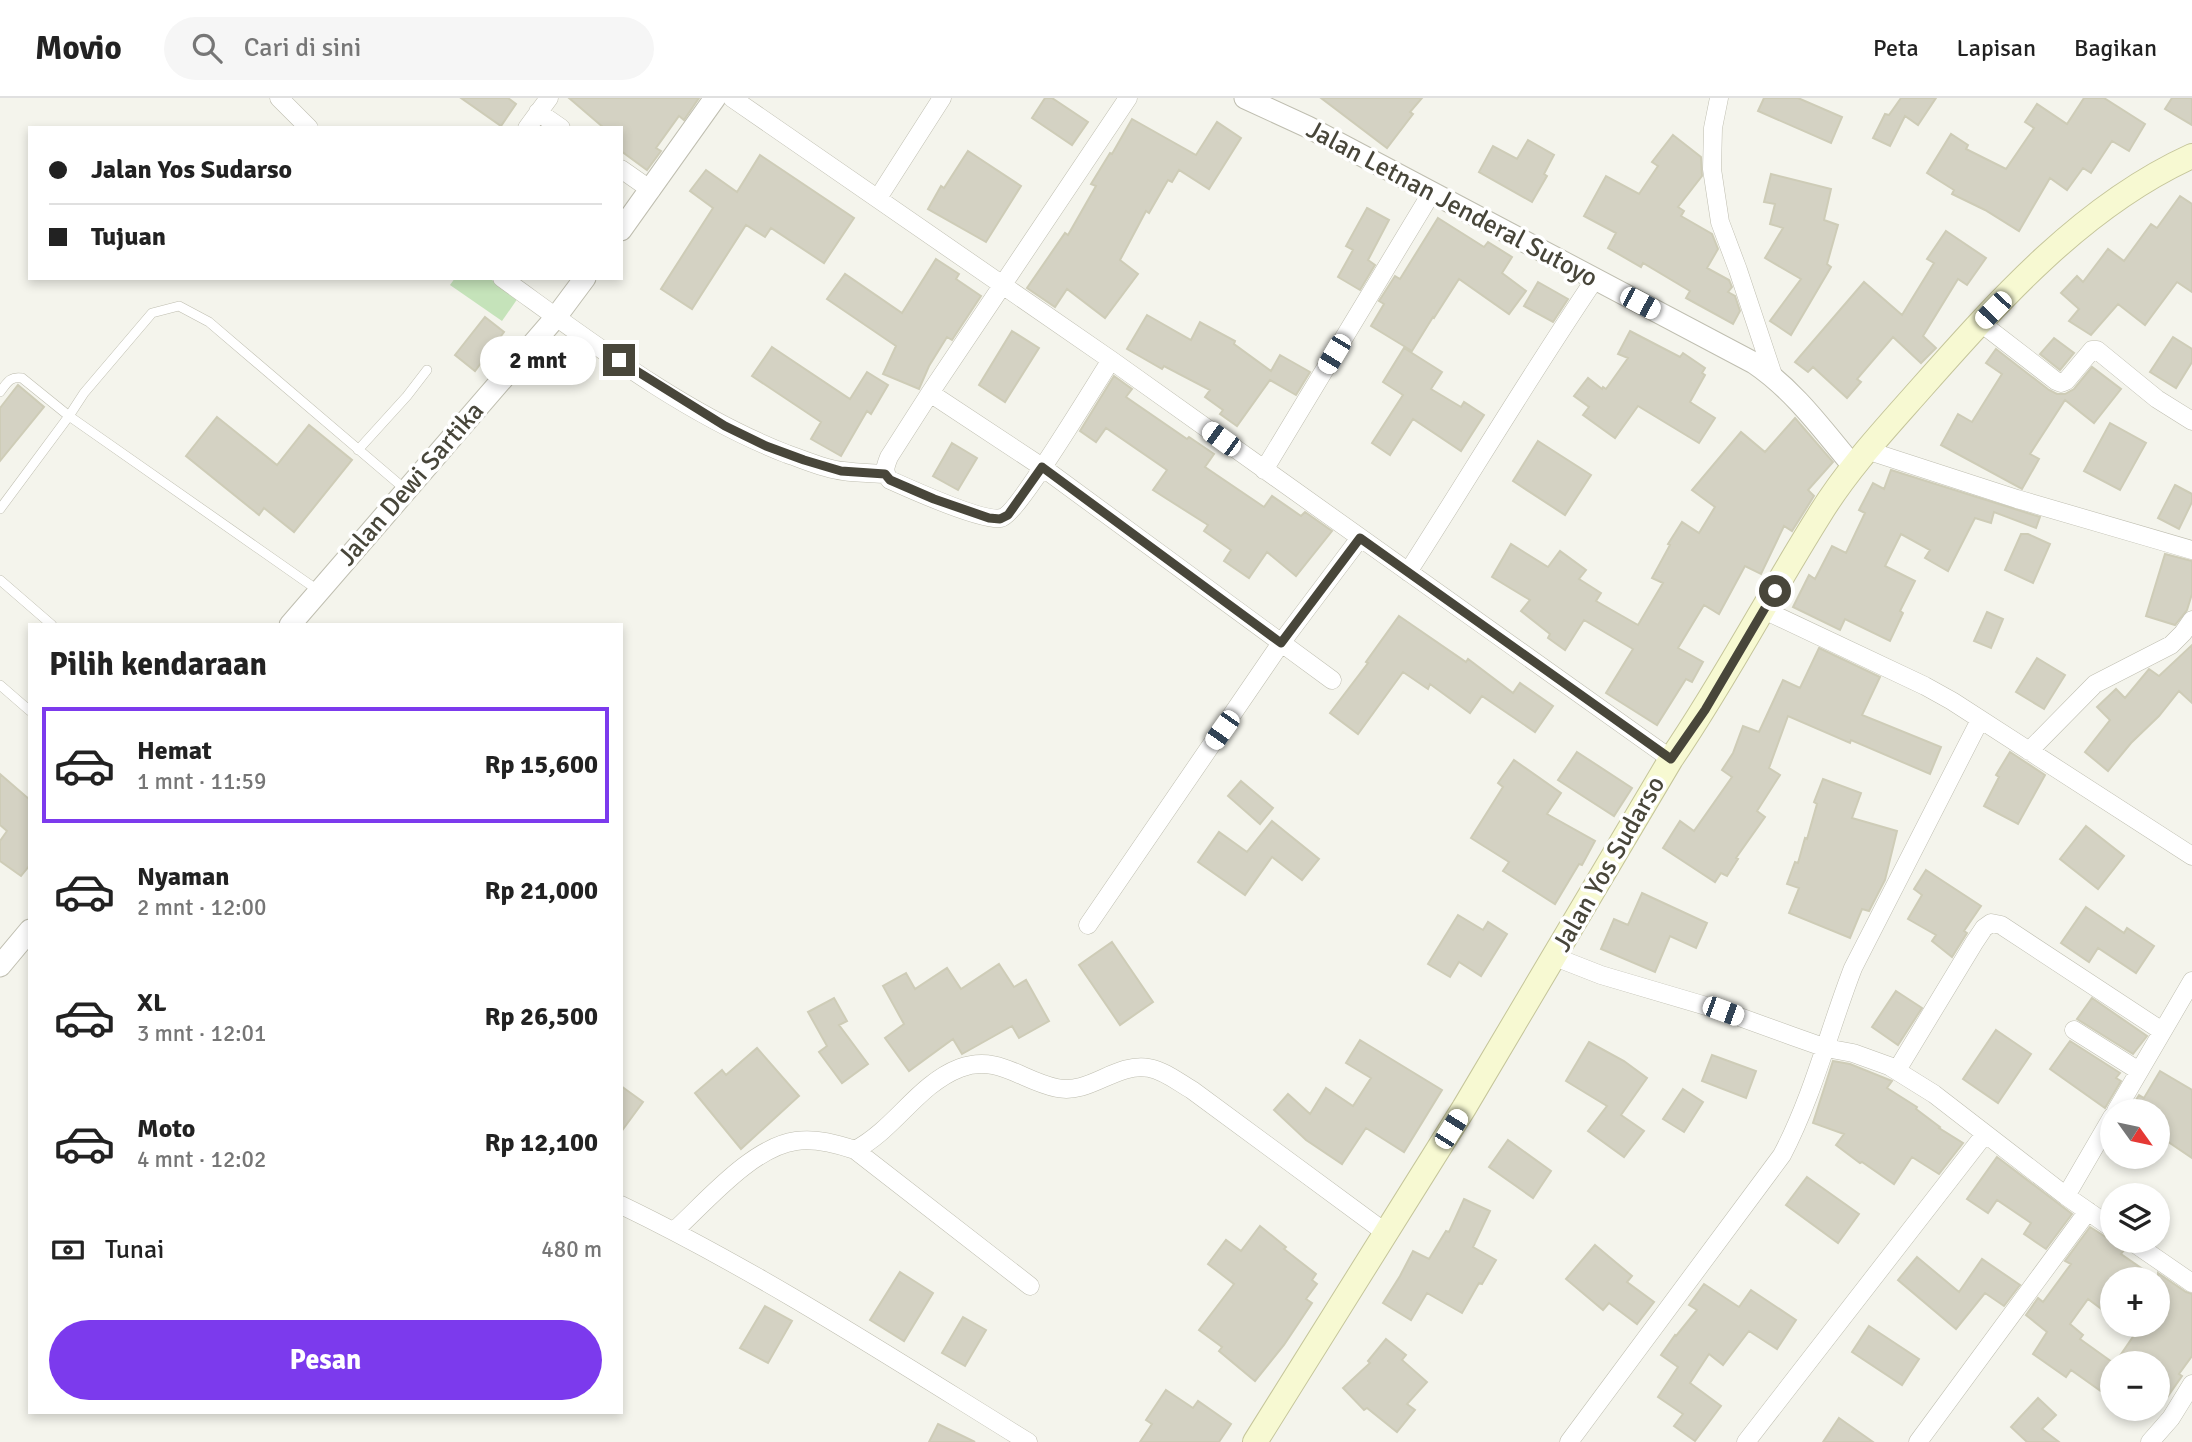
<!DOCTYPE html>
<html lang="id">
<head>
<meta charset="utf-8">
<style>
  :root { --surface:#fff; --page:#f6f6f6; --text:#222; --muted:#767676; --line:#e0e0e0; --accent:#7c3aed }
  body { margin:0; font-family:Signika,sans-serif; background:var(--page); color:var(--text); height:100vh; display:flex; flex-direction:column; font-size:26px; white-space:nowrap }
  * { box-sizing:border-box; margin:0 }
  p { font-size:23px; color:var(--muted) }
  .icon { flex:none; width:38px; height:38px; fill:none; stroke:currentColor; stroke-width:2; stroke-linecap:round; stroke-linejoin:round }
  .map { position:relative; flex:1; overflow:hidden }
  .panel { position:absolute; left:28px; top:525px; width:595px; height:791px; display:flex; flex-direction:column; background:var(--surface); border-radius:0px; box-shadow:0 4px 10px #0003 }
  .panel>* { flex:none }
  .guide { position:absolute; left:28px; top:28px; width:595px; height:154px; border-radius:0px; box-shadow:0 4px 10px #0003; display:grid; align-content:center; height:154px; padding:0 21px; background:var(--surface) }
  .needle { width:46px; rotate:123deg }
  .controls { position:absolute; left:2100px; top:1001px; display:grid; gap:14px }
  .controls a { display:grid; place-items:center; width:70px; height:70px; border-radius:50%; background:var(--surface); box-shadow:0 4px 10px #0003; font-size:35px }
  .end { position:absolute; width:32px; height:32px; margin:-16px; border:9px solid #48463a; background:#fff; box-shadow:0 0 0 4px #fff }
  .from { border-radius:50% }
  .bubble { position:absolute; height:49px; border-radius:24px; background:var(--surface); box-shadow:0 4px 10px #0003; font-size:23px; font-weight:800; line-height:49px; text-align:center }
  .car { position:absolute; width:21px; height:42px; margin:-21px -10px; border-radius:9px; box-shadow:0 0 5px 2px #0007; background:linear-gradient(#fff 24%,#345 0 40%,#fff 0 76%,#345 0 86%,#fff 0) }
  .guide b { display:flex; align-items:center; gap:24px; height:66px; font-size:26px }
  .guide b+b { border-top:2px solid var(--line) }
  .guide i { width:18px; height:18px; background:var(--text) }
  ul { padding:0; list-style:none }
  li { display:flex; align-items:center; gap:21px; height:116px; margin:0 14px 10px; padding:0 7px; border:4px solid transparent; border-radius:0px }
  li div { flex:1 }
  li b { display:block; font-size:26px }
  li em { font-style:normal; font-weight:800 }
  li.selected { border-color:var(--accent) }
  li>.icon { width:63px; height:63px; stroke-width:1.5 }
  h2 { padding:0 21px; font-size:32px; line-height:84px }
  .pay { display:flex; align-items:center; gap:18px; height:77px; padding:0 21px; font-size:26px }
  .pay p { margin-inline-start:auto }
  .button { display:flex; gap:14px; margin-top:auto; padding:14px 21px }
  .button a { flex:1; height:80px; border-radius:42px; background:var(--accent); color:#fff; font-size:28px; font-weight:800; line-height:80px; text-align:center }
  header { display:flex; align-items:center; gap:42px; box-sizing:border-box; height:98px; padding:0 35px; background:var(--surface); border-bottom:2px solid var(--line) }
  header strong { font-size:33px }
  nav { display:flex; gap:38px; margin-inline-start:auto; font-size:24px }
  .search { width:490px; height:63px; background:var(--page); display:flex; align-items:center; gap:18px; box-sizing:border-box; padding:0 24px; border-radius:38px; color:var(--muted); font-size:26px }
  .map>svg:first-child { display:block }
  .green { fill:#c5e3ba }
  .building { fill:#d4d2c3; stroke:#ceccb7; stroke-width:2 }
  .lines { fill:none; stroke-linecap:round; stroke-linejoin:round }
  .service-casing { stroke:#bfbeb0; stroke-width:10 }
  .minor-casing { stroke:#bfbeb0; stroke-width:19 }
  .tertiary-casing { stroke:#bfbeb0; stroke-width:23 }
  .secondary-casing { stroke:#c5c59a; stroke-width:26 }
  .service { stroke:#fff; stroke-width:9 }
  .minor { stroke:#fff; stroke-width:18 }
  .tertiary { stroke:#fff; stroke-width:21 }
  .secondary { stroke:#f7f9d2; stroke-width:24 }
  .route { stroke:#48463a; stroke-width:9 }
  .labels { text-anchor:middle; dominant-baseline:central; stroke-width:7; stroke-linejoin:round; paint-order:stroke }
  .street-label { font-size:26px; fill:#48463a; stroke:#fff }
</style>
</head>
<body>
<header>
<strong>Movio</strong>
<div class="search"><svg class="icon" aria-label="search" viewBox="0 0 24 24"><circle cx="10" cy="10" r="6"/><path d="M15 15l6 6"/></svg>Cari di sini</div>
<nav><a>Peta</a><a>Lapisan</a><a>Bagikan</a></nav>
</header>
<div class="map">
<svg width="2192" height="1344" viewBox="0 0 2192 1344">
  <rect width="100%" height="100%" fill="#f4f4ec"/>
  <path class="green" d="M455 180H489L518 200 502 223 450 187Z"/>
  <path class="building" d="M461 0H508L516 6 501 28Z
    M569 0H699L684 22 679 18 656 50 661 53 647 72 621 53V30H604Z
    M1045 0H1052L1088 24 1072 47 1032 20Z
    M1321 0H1422L1410 14 1413 16 1387 50Z
    M1764 0H1798L1842 19 1831 45 1758 13Z
    M1901 0H1936L1918 27 1905 18 1890 48 1873 40 1885 16 1889 17Z
    M2084 0H2104L2145 26 2129 53 2112 43 2091 75 2083 70 2067 92 2050 80 2019 133 1985 112 1952 96 1954 92 1927 75 1951 36 1968 47 1966 51 2006 71 2034 30 2025 24 2037 6 2067 26Z
    M2172 0H2192V27L2165 11Z
    M1132 21 1196 57 1217 24 1241 40 1209 91 1179 72 1172 84 1168 82 1149 115 1146 113 1120 162 1138 176 1105 220 1067 191 1055 209 1027 190 1065 135 1068 137 1096 88 1091 86 1110 55 1112 56Z
    M1673 37 1701 59 1702 78 1678 109 1684 113 1681 118 1712 136 1718 151 1707 170 1729 182 1732 189 1728 194 1735 198 1740 213 1733 226 1686 200 1690 193 1643 165 1641 169 1608 150 1616 135 1584 118 1606 78 1639 96 1658 68 1652 64Z
    M1528 42 1554 57 1544 76 1547 78 1532 104 1479 74 1493 48 1517 61Z
    M968 53 1021 88 986 144 928 111 941 88 944 90Z
    M760 57 854 120 824 165 771 130 765 139 746 127 692 211 661 191 713 110 690 93 706 72 737 94Z
    M1771 76 1831 91 1824 122 1838 127 1827 166 1831 169 1791 237 1770 223 1801 181 1765 160 1783 130 1770 126 1775 106 1764 104Z
    M2180 98 2192 106V194L2177 184 2145 227 2118 206 2091 237 2069 223 2079 211 2061 195 2077 178 2083 184 2108 151 2124 163 2151 126 2157 130Z
    M1367 110 1389 122 1368 162 1375 167 1360 192 1338 179 1353 152 1346 148Z
    M1438 120 1484 149 1488 144 1512 159 1502 175 1526 193 1509 216 1459 181 1434 220 1433 219 1412 253 1371 228 1384 206 1379 203 1395 178 1400 181Z
    M1946 133 1986 160 1967 187 1958 181 1923 238 1936 250 1921 265 1893 239 1857 281 1861 284 1847 300 1813 269 1808 274 1795 264 1864 184 1902 217 1934 165 1927 161Z
    M936 161 959 176 956 181 981 198 952 242 947 239 929 268 919 291 883 276 896 248 827 201 845 176 902 215Z
    M1538 184 1568 201 1553 224 1524 208Z
    M1147 217 1191 242 1200 224 1235 243 1234 246 1271 273 1280 257 1310 274 1296 297 1270 282 1237 328 1220 316 1223 312 1205 299 1210 292 1164 268 1162 271 1127 251Z
    M485 219 504 234 475 273 455 257Z
    M1012 233 1039 250 1005 304 979 287Z
    M1630 233 1680 259 1683 255 1705 270 1702 275 1705 277 1690 304 1715 320 1699 345 1638 308 1615 340 1583 317 1589 309 1574 298 1588 280 1602 291 1603 289 1606 291 1628 260 1618 256Z
    M2173 239 2192 251V264L2176 290 2150 274Z
    M2054 240 2074 255 2060 272 2040 256Z
    M772 249 850 301 867 274 888 287 871 316 867 313 841 358 811 341 821 324 752 278Z
    M1404 250 1442 274 1431 291 1461 309 1464 304 1484 317 1461 353 1413 321 1390 357 1372 345 1403 297 1383 284Z
    M1996 251 2049 292 2057 296H2065L2074 291 2092 269 2121 291 2094 325 2065 302 2030 356 2039 361 2022 391 1941 347 1958 316 1972 324 2002 276 1986 265Z
    M1114 278 1132 291 1126 299 1187 341 1189 339 1214 356 1205 369 1264 409 1272 398 1301 418 1305 414 1332 433 1296 478 1267 454 1249 480 1224 463 1231 452 1204 433 1208 427 1153 392 1167 372 1106 330 1096 344 1080 333Z
    M18 287 44 309 0 363V310Z
    M217 319 277 367 309 327 352 362 294 434 264 410 259 417 186 358Z
    M1795 320 1833 364 1808 392 1814 398 1792 433 1784 428 1761 476 1745 468 1719 516 1704 507 1678 550 1703 564 1692 584 1686 581 1657 627 1606 595 1633 551 1584 522 1565 552 1548 540 1550 536 1521 513 1530 502 1492 479 1511 446 1548 469 1560 453 1586 472 1579 481 1601 495 1596 503 1638 527 1663 485 1652 480 1670 447 1668 446 1682 424 1699 435 1715 409 1692 392 1741 334 1765 354Z
    M2110 325 2146 345 2120 392 2084 373Z
    M1538 343 1591 377 1565 417 1513 383Z
    M952 345 977 360 958 392 933 378Z
    M1891 372 2040 419 2036 430 1994 414 1991 425 1975 420 1948 473 1925 460 1930 452 1901 436 1885 468 1915 483 1900 513 1903 515 1890 543 1845 521 1840 532 1793 509 1809 477 1815 481 1832 448 1846 455 1865 415 1859 412 1873 385 1884 391Z
    M2175 387 2192 396V404L2179 431 2158 420Z
    M2021 436H2028L2050 446 2033 485 2005 472Z
    M2165 456 2192 463V496L2187 512 2175 527 2146 518Z
    M1987 514 2003 521 1991 550 1974 543Z
    M1399 518 1466 564 1468 561 1513 595 1520 585 1553 608 1535 634 1482 598 1470 615 1430 586 1428 591 1403 574 1358 636 1330 615 1368 565 1366 564Z
    M2192 547V605L2179 593 2159 618 2131 645 2108 673 2085 654 2110 622 2097 609 2116 591 2125 600 2149 571 2159 578Z
    M1819 550 1880 579 1862 617 1941 649 1930 676 1851 642 1850 645 1788 618 1769 670 1780 677 1757 713 1765 719 1736 760 1738 761 1727 778 1721 775 1715 784 1663 750 1680 723 1694 733 1732 679 1722 672 1733 655 1743 628 1759 634 1783 582 1800 590Z
    M2037 560 2065 577 2044 611 2016 594Z
    M1577 654 1632 690 1614 718 1558 682Z
    M2010 654 2045 677 2018 726 1984 708 1999 679 1996 677Z
    M1514 662 1561 695 1547 716 1595 743 1582 767 1579 766 1555 806 1503 773 1509 764 1471 740 1503 689 1498 685Z
    M0 676 30 702V767L21 778 0 763V743L7 733 0 727Z
    M1823 681 1861 695 1852 720 1897 733 1885 782 1869 813 1862 811 1850 840 1789 815 1799 790 1787 786 1795 764 1798 765 1805 740 1807 741 1817 706 1814 704Z
    M1241 683 1273 710 1260 726 1228 698Z
    M1272 723 1319 761 1302 782 1272 759 1245 797 1198 764 1219 734 1247 754Z
    M2086 728 2124 758 2098 791 2060 761Z
    M1926 772 1981 808 1964 833 1967 835 1952 859 1932 843 1936 837 1908 821 1922 797 1914 791Z
    M1642 795 1707 825 1696 850 1670 838 1655 874 1601 851 1614 821 1628 827Z
    M2086 809 2124 835 2127 830 2154 848 2136 875 2098 850 2089 864 2061 845Z
    M1458 817 1483 832 1488 824 1507 836 1481 878 1459 864 1450 879 1428 866Z
    M1112 844 1153 904 1120 927 1079 867Z
    M999 866 1014 889 1026 882 1049 923 1019 940 1012 928 962 956 953 941 909 973 885 940 904 926 883 888 906 875 915 891 947 870 961 891Z
    M1896 893 1922 910 1898 947 1872 929Z
    M834 900 847 923 839 927 868 966 842 985 819 954 827 948 808 914Z
    M2092 900 2147 938 2133 956 2077 921Z
    M1996 932 2031 956 1998 1005 1963 981Z
    M1360 942 1442 992 1404 1054 1366 1030 1342 1066 1306 1042 1274 1012 1288 996 1310 1016 1326 990 1353 1008 1371 980 1346 965Z
    M2070 943 2120 975 2116 980 2121 983 2105 1010 2050 971Z
    M1589 944 1624 963 1647 980 1621 1017 1644 1033 1624 1059 1588 1033 1607 1008 1566 983Z
    M757 950 799 998 741 1051 695 995 722 972 726 977Z
    M1712 957 1756 973 1746 1000 1702 983Z
    M1833 963 1850 966 1892 983 1887 990 1917 1009 1916 1011 1940 1029 1939 1030 1963 1045 1939 1076 1912 1059 1894 1086 1862 1064 1860 1065 1836 1047 1844 1036 1813 1025Z
    M2160 973 2192 992V1060L2158 1037V1013H2129L2139 997 2144 1000Z
    M621 988 643 1004 621 1034Z
    M1683 991 1703 1004 1684 1034 1663 1021Z
    M1508 1042 1551 1073 1533 1100 1489 1069Z
    M1997 1059 2072 1116 2046 1151 2024 1136 2031 1125 1997 1102 1988 1115 1967 1101Z
    M1807 1079 1859 1116 1838 1145 1786 1107Z
    M1464 1101 1490 1113 1473 1149 1496 1162 1482 1186 1479 1185 1462 1215 1427 1195 1411 1222 1383 1205 1400 1178 1413 1153 1429 1161 1446 1133 1449 1134Z
    M1260 1128 1286 1149 1284 1151 1316 1176 1312 1182 1317 1186 1306 1201 1312 1205 1284 1247 1255 1283 1219 1253 1222 1249 1199 1232 1234 1186 1208 1166 1226 1142 1241 1153Z
    M2090 1129 2112 1143H2120L2124 1152 2121 1156 2157 1181H2112V1219L2088 1201 2070 1226 2083 1237 2080 1241 2112 1264V1301L2071 1272 2066 1279 2033 1256 2047 1234 2026 1217 2038 1200 2043 1204 2071 1166 2065 1163Z
    M1595 1147 1632 1178 1627 1184 1654 1204 1637 1226 1609 1205 1603 1212 1566 1181Z
    M1917 1159 1959 1194 1982 1161 2020 1187 2004 1208 1985 1195 1956 1231 1898 1182Z
    M900 1174 933 1195 904 1243 870 1222Z
    M2158 1175 2186 1194 2192 1196V1258L2179 1276 2182 1278 2168 1298 2158 1291V1265H2115L2141 1227H2158Z
    M1704 1186 1739 1209 1751 1192 1796 1222 1777 1251 1749 1233 1723 1267 1709 1256 1690 1285 1721 1308 1695 1343 1674 1328 1683 1316 1658 1299 1678 1269 1661 1257 1675 1237 1676 1238 1697 1212 1689 1207Z
    M765 1208 792 1223 768 1265 740 1250Z
    M963 1219 986 1232 965 1268 942 1255Z
    M1869 1228 1919 1261 1902 1287 1852 1254Z
    M1386 1241 1406 1257 1402 1262 1427 1284 1407 1306 1415 1312 1397 1334 1367 1310 1364 1312 1343 1290 1370 1265 1368 1263Z
    M1166 1292 1193 1310 1198 1303 1231 1326 1219 1344H1140L1152 1326 1146 1322Z
    M2038 1300 2056 1317 2042 1331 2059 1344H2027L2011 1329Z
    M1839 1320 1873 1344H1823Z
    M938 1326 975 1344H929Z"/>
  <g class="lines">
    <defs>
      <path id="service" d="M0 294C7 285 10 278 22 280L69 318 84 295 152 215 179 208 209 224 406 392
        M358 352 407 298 427 272
        M0 411 69 318 319 493
        M0 482 52 527
        M0 587 30 613"/>
      <path id="minor" d="M279 0 309 30
        M732 0 1111 262 1671 661
        M1719 0 1713 30 1712 71 1720 124 1738 172 1773 277
        M538 14 561 30
        M527 30 549 0
        M621 71 651 92
        M878 100 942 0
        M502 180C591 244 684 316 787 356 805 362 824 371 843 373 857 375 871 375 885 376
        M1981 225 2056 283 2061 285 2066 283 2092 252H2097L2157 301 2192 323
        M1111 262C1096 285 1017 417 1001 420 983 424 910 391 890 382 883 374 885 369 889 359L930 295 1128 0
        M930 295 1042 369 1332 582
        M1866 352 2017 401 2192 452
        M1264 372 1432 94
        M1408 474C1471 376 1530 277 1595 181
        M1764 512 1925 588 1952 603 2192 758
        M2029 653 2095 586 2171 547 2183 535 2192 522
        M1088 827 1281 545 1360 440
        M1555 859 1601 877 1723 913 1792 938 1826 950 1853 955 1889 968 1934 996 2066 1098 2112 1130
        M2074 932 2139 973
        M1897 972 1974 845 1984 830 1991 825 2001 827 2162 933
        M2116 1013 2192 883
        M855 1052 1030 1188
        M2066 1098 2112 1019
        M621 1107C762 1175 895 1262 1028 1344
        M674 1133C706 1104 752 1049 796 1043 816 1040 837 1046 855 1052 895 1031 918 986 960 970 998 956 1022 983 1057 990 1090 997 1116 964 1149 970 1165 973 1178 984 1192 992L1386 1135
        M2131 1143 2192 1185
        M1569 1344 1782 1057C1813 998 1829 932 1853 870L1980 622
        M1746 1344 1985 1036
        M1918 1344 2088 1113
        M2150 1344 2171 1320 2192 1286"/>
      <path id="tertiary" d="M1245 0 1308 29 1754 265C1794 292 1822 331 1853 368
        M621 132 715 0
        M290 527 556 219 585 180
        M0 868 30 832"/>
      <path id="secondary" d="M1255 1344 1464 1010 1671 661C1725 582 1769 497 1820 416 1849 369 1887 329 1923 288 2001 200 2084 107 2192 58"/>
    </defs>
    <use href="#service" class="service-casing"/>
    <use href="#minor" class="minor-casing"/>
    <use href="#tertiary" class="tertiary-casing"/>
    <use href="#secondary" class="secondary-casing"/>
    <use href="#service" class="service"/>
    <use href="#minor" class="minor"/>
    <use href="#tertiary" class="tertiary"/>
    <use href="#secondary" class="secondary"/>
  </g>
  <g class="lines">
    <path class="route" d="M619 262 725 328 766 348 804 362 841 373 885 376 890 382 934 401 989 420 1000 421 1008 417 1042 369 1281 545 1360 440 1671 661 1705 612 1775 493"/>
  </g>
  <g class="labels">
    <g class="street-label">
      <text transform="translate(1452 106) rotate(28)">Jalan Letnan Jenderal Sutoyo</text>
      <text transform="translate(411 386) rotate(-49)">Jalan Dewi Sartika</text>
      <text transform="translate(1609 766) rotate(-60)">Jalan Yos Sudarso</text>
    </g>
  </g>
</svg>
<div class="controls">
<a><svg class="needle" viewBox="-14 -14 28 28"><path d="M0-13l5 13h-10z" fill="#e53935"/><path d="M0 13l5-13h-10z" fill="#767676"/></svg></a>
<a><svg class="icon" aria-label="layers" viewBox="0 0 24 24"><path d="M12 4l9 5-9 5-9-5zM3 14l9 5 9-5"/></svg></a>
<a>+</a>
<a>−</a>
</div>
<i class="end from" style="left:1775px;top:493px"></i>
<i class="end" style="left:619px;top:262px"></i>
<div class="bubble" style="left:480px;top:238px;width:116px">2 mnt</div>
<i class="car" style="left:1640px;top:205px;rotate:118deg"></i>
<i class="car" style="left:1993px;top:212px;rotate:224deg"></i>
<i class="car" style="left:1334px;top:256px;rotate:211deg"></i>
<i class="car" style="left:1221px;top:341px;rotate:306deg"></i>
<i class="car" style="left:1222px;top:632px;rotate:215deg"></i>
<i class="car" style="left:1723px;top:913px;rotate:110deg"></i>
<i class="car" style="left:1451px;top:1031px;rotate:32deg"></i>
<div class="guide">
<b><i class="from"></i>Jalan Yos Sudarso</b>
<b><i></i>Tujuan</b>
</div>
<section class="panel">
<h2>Pilih kendaraan</h2>
<ul>
<li class="selected"><svg class="icon" aria-label="car" viewBox="0 0 24 24"><path d="M5 17H2v-5l4-1 3-4h7l3 4 3 1v5h-3M9 17h6M6 11h13"/><circle cx="7" cy="17" r="2"/><circle cx="17" cy="17" r="2"/></svg><div><b>Hemat</b><p>1 mnt · 11:59</p></div><em>Rp 15,600</em></li>
<li><svg class="icon" aria-label="car" viewBox="0 0 24 24"><path d="M5 17H2v-5l4-1 3-4h7l3 4 3 1v5h-3M9 17h6M6 11h13"/><circle cx="7" cy="17" r="2"/><circle cx="17" cy="17" r="2"/></svg><div><b>Nyaman</b><p>2 mnt · 12:00</p></div><em>Rp 21,000</em></li>
<li><svg class="icon" aria-label="car" viewBox="0 0 24 24"><path d="M5 17H2v-5l4-1 3-4h7l3 4 3 1v5h-3M9 17h6M6 11h13"/><circle cx="7" cy="17" r="2"/><circle cx="17" cy="17" r="2"/></svg><div><b>XL</b><p>3 mnt · 12:01</p></div><em>Rp 26,500</em></li>
<li><svg class="icon" aria-label="car" viewBox="0 0 24 24"><path d="M5 17H2v-5l4-1 3-4h7l3 4 3 1v5h-3M9 17h6M6 11h13"/><circle cx="7" cy="17" r="2"/><circle cx="17" cy="17" r="2"/></svg><div><b>Moto</b><p>4 mnt · 12:02</p></div><em>Rp 12,100</em></li>
</ul>
<div class="pay"><svg class="icon" aria-label="cash" viewBox="0 0 24 24"><path d="M3 7h18v10H3z"/><circle cx="12" cy="12" r="2"/></svg>Tunai<p>480 m</p></div>
<div class="button"><a>Pesan</a></div>
</section>
</div>
</body>
</html>
